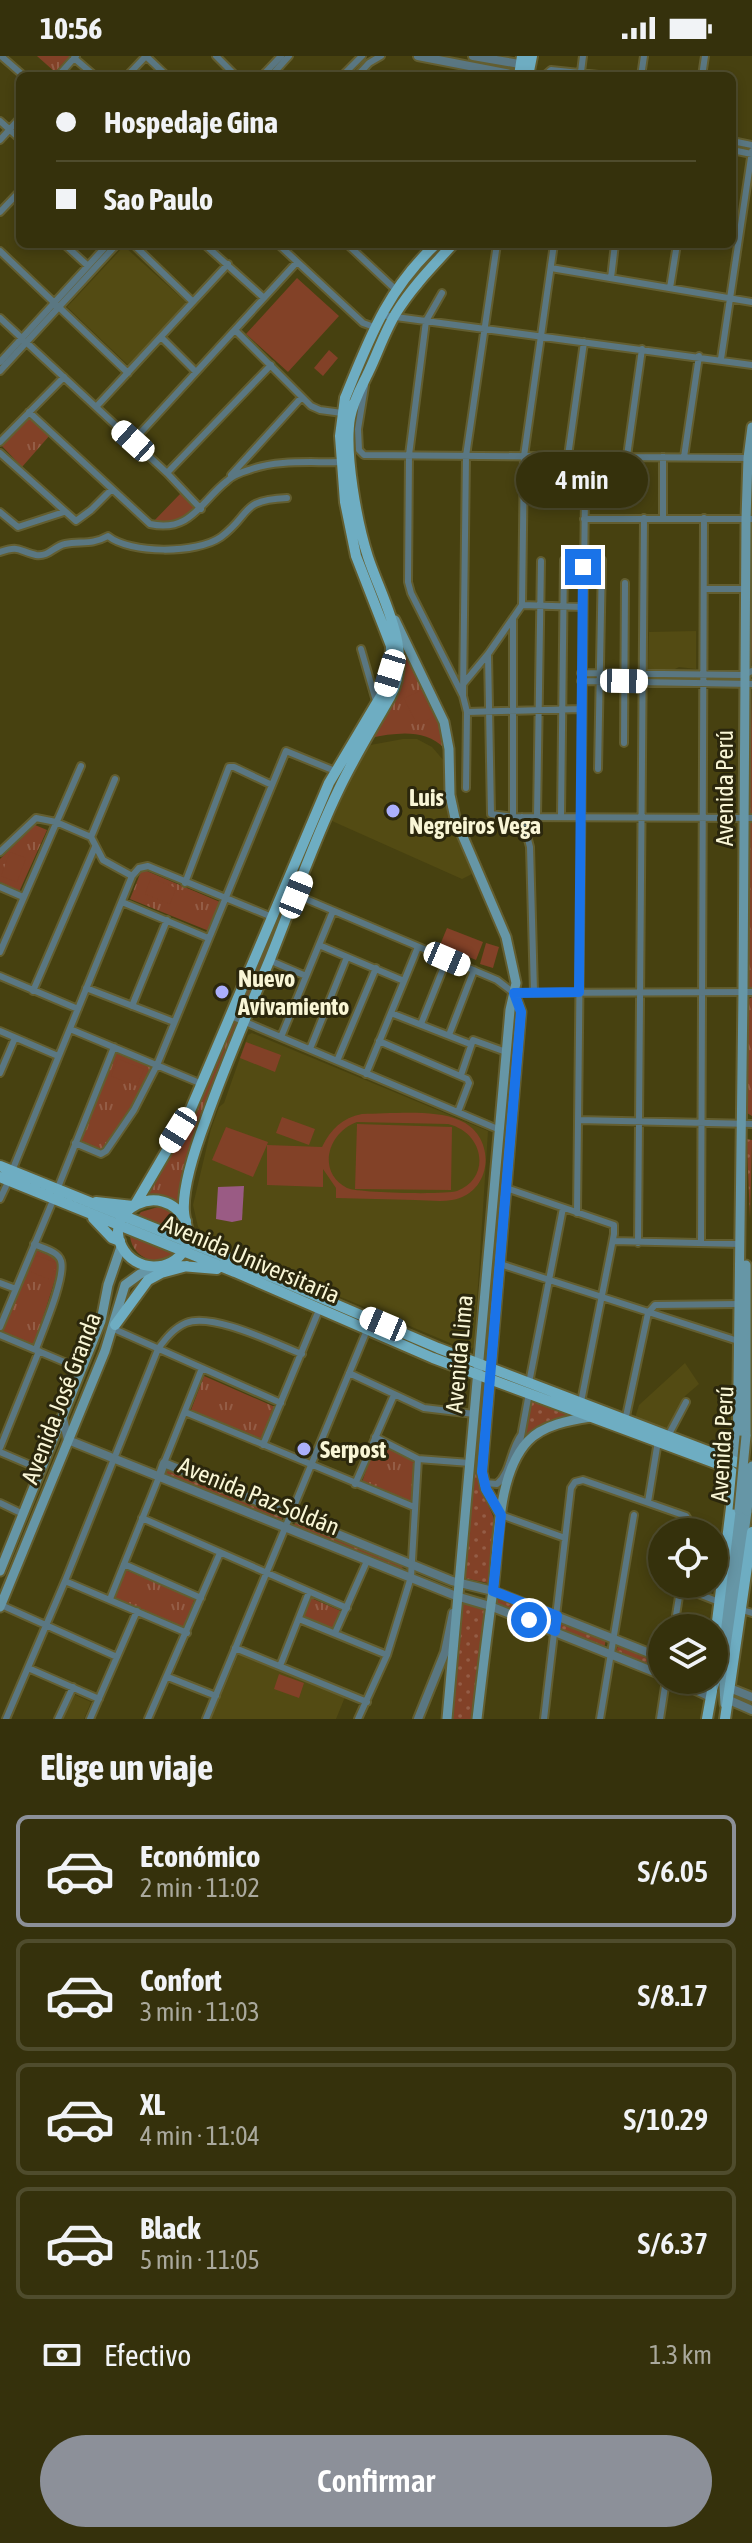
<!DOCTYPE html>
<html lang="es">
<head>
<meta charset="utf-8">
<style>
  :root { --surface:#35310c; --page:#3d3915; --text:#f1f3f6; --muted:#aaa99d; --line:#4f4c2d; --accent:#8c9099 }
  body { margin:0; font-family:"Asap Condensed",sans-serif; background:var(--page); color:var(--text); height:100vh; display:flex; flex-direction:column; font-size:30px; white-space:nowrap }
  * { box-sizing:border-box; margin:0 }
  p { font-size:26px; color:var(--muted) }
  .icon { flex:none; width:44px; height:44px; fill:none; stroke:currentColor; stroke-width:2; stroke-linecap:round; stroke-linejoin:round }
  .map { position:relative; height:1663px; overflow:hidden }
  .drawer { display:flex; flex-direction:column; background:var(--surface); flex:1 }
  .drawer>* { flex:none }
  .hud { position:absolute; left:16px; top:16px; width:720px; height:176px; border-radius:12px; box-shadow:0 4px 12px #0003,0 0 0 2px var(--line); display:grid; align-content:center; height:176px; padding:0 40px; background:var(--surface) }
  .fabs { position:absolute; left:648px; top:1462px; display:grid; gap:16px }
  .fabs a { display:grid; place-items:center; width:80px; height:80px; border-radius:50%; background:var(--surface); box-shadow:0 4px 12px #0003,0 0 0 2px var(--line); font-size:40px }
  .end { position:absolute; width:36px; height:36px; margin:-18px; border:10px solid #1a73e8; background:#fff; box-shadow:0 0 0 4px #fff }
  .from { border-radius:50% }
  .bubble { position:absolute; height:56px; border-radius:28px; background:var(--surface); box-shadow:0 4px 12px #0003,0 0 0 2px var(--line); font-size:26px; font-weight:600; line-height:56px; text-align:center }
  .car { position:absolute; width:24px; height:48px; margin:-24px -12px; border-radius:10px; box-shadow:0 0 6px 2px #0007; background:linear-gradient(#fff 24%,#345 0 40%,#fff 0 76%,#345 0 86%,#fff 0) }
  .hud b { display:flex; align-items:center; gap:28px; height:76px; font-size:30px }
  .hud b+b { border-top:2px solid var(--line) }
  .hud i { width:20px; height:20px; background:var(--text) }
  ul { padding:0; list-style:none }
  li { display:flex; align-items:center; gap:24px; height:112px; margin:0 16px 12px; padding:0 24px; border:4px solid var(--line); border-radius:12px }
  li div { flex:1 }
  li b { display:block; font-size:30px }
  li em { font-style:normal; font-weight:600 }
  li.current { border-color:var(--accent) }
  li>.icon { width:72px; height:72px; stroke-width:1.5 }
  h2 { padding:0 40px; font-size:36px; line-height:96px }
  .pay { display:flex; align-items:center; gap:20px; height:88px; padding:0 40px; font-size:30px }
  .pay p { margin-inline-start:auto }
  .button { display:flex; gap:16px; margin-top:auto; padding:16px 40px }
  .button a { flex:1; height:92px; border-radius:48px; background:var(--accent); color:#fff; font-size:32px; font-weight:600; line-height:92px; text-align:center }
  .status { display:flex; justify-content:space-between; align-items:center; height:56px; padding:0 40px; background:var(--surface); direction:ltr }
  .status svg { height:22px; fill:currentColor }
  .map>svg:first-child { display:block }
  .built { fill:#534b13 }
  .grass { fill:url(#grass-dots) }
  .park { fill:url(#park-tufts) }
  .pitch { fill:#824127; fill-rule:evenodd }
  .water { fill:#9a5b84 }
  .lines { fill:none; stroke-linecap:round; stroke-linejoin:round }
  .minor-casing { stroke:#635e30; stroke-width:10 }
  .tertiary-casing { stroke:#635e30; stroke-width:12 }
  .secondary-casing { stroke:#635e30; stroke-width:13 }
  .primary-casing { stroke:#635e30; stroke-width:14 }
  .minor { stroke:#5a7782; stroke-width:6 }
  .tertiary { stroke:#5a7782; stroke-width:8 }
  .secondary { stroke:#6696a6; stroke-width:9 }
  .primary { stroke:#6eadc2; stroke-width:10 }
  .secondary-bridge-casing { stroke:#635e30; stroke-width:13; stroke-linecap:butt }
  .secondary-bridge { stroke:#6696a6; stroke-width:9 }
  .route { stroke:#1a73e8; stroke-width:10 }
  .poi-dot { fill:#abaffb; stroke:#2b270d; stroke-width:3 }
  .labels { text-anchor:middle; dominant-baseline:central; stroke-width:6; stroke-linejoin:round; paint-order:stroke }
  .street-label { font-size:24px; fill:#f9f6d6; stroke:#2b270d }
  .poi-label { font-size:24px; font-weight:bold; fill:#f9f6d6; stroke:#2b270d; text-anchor:start }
</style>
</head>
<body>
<div class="status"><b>10:56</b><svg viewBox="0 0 49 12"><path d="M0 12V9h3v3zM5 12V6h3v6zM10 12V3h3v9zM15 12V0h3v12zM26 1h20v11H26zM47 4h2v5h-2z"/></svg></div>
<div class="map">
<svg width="752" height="1663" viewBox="0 0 752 1663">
  <defs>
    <pattern id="grass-dots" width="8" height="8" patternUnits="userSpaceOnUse" patternTransform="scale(2)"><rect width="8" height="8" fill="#824127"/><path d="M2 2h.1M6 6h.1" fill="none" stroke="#945d46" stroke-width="1.8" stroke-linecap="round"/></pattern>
    <pattern id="park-tufts" width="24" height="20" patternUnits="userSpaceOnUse" patternTransform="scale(2)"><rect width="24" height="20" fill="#824127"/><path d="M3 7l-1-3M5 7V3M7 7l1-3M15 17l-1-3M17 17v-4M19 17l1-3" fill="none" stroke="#945d46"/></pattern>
  </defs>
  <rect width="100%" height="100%" fill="#474110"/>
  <path class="built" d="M124 190 187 247 129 310 67 251Z
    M696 575V613L679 611 673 614 648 613 649 576Z
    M403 683H417L432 691 445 706V745L472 818 462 823 332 765 365 690Z
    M252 977 488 1075 474 1291 469 1295 215 1188 198 1171 193 1149 211 1073 219 1051 224 1047 248 979Z
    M685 1307 699 1328 685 1340 669 1375 635 1362 639 1349Z
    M239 1597 345 1641 336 1663H211Z
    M73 1638 91 1646 84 1663H62Z"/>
  <path class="grass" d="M746 1083 752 1084 750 1163 747 1090Z
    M481 1330 486 1331 478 1426 493 1460 495 1471 488 1527 463 1522Z
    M531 1343 574 1359 553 1366 525 1383Z
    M167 1410 284 1459 281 1465 164 1417Z
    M296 1464 403 1508 402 1515 293 1472Z
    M496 1540 551 1563 550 1569 495 1548Z
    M463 1547 484 1553 486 1559 473 1663H451L459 1548Z
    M558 1566 606 1583 604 1593 557 1573Z
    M618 1589 662 1607V1616L616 1597Z"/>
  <path class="park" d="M37 0H70L55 16Z
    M28 359 50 379 22 411 0 388Z
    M181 437 197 453 180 464 152 467Z
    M752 469V613L749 542Z
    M400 584 436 648 445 693C425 672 396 677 370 682Z
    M752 632V758L749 756Z
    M752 766V934L747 931 748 768Z
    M35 769 47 774 19 836 0 826V803Z
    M315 772 319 774 223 1011 182 1146 178 1150 141 1143 191 1059Z
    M142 813 220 846 209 875 130 843Z
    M752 941V1060L747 1057V944Z
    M116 997 151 1011 129 1055 101 1095 79 1086Z
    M158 1151C172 1154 184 1165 183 1180L136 1162 141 1156Z
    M130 1176 176 1195C159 1214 129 1202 130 1176Z
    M33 1193 59 1203 60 1208 34 1290 0 1275Z
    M204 1320 275 1351 261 1383 191 1354Z
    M376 1386 416 1406 412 1444 409 1445 362 1426Z
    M123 1513 195 1542 183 1573 111 1543Z
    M311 1542 341 1555 333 1574 303 1561Z"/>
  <path class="pitch" d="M297 222 339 260 288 316 246 278Z
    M329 294 338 302 323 320 314 312Z
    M420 635 433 661 417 669 404 642Z
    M10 796 26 802 17 826 1 820Z
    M151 822 176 832 170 848 145 838Z
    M447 872 483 886 476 904 440 889Z
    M486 887 499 891 493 912 480 908Z
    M246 986 281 999 275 1016 240 1002Z
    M118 1003 144 1013 137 1030 111 1020Z
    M362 1058C390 1058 434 1053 459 1064 497 1079 494 1137 452 1144 440 1146 427 1144 415 1144 389 1143 362 1143 336 1142V1132L323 1113V1131L267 1129V1089L253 1121 212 1104 226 1071 268 1086 267 1089 322 1091C331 1073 342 1062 362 1058ZM357 1066 448 1068C485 1077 491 1122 457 1135 445 1139 358 1137 347 1132 316 1116 328 1076 357 1066Z
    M282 1061 315 1073 309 1089 276 1077Z
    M357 1068 452 1071 451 1134 355 1133Z
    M35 1199 57 1207 51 1224 29 1215Z
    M279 1618 304 1627 299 1642 274 1633Z"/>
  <path class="water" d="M244 1130 242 1164 232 1166 216 1163 218 1131Z"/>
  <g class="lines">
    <defs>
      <path id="minor" d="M1 0 24 20
        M146 0 167 20
        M216 0 236 20
        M74 2 95 20
        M581 16 583 0
        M58 20 76 0
        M127 20 146 0
        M262 20 281 0
        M271 20 289 0
        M342 20 362 0
        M357 20 369 7 381 0
        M544 20 551 14 608 20
        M641 20 644 0
        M702 20 705 0
        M0 65 20 83
        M0 84 20 62
        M732 85 752 89
        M732 94 752 98
        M0 156 20 135
        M64 188 88 210
        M133 188 193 246
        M204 188 264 242
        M278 188 363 267 377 272
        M347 188 395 233
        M0 195 128 317
        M551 212 752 246
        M611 222 615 188
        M670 232 677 188
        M442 237 426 265 409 399 408 526 411 537 463 640
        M381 259 752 309
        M0 262 167 417 201 453
        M235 274 311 350 320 354 342 357
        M161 281 196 316
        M721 303 752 95
        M0 306 108 188
        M0 315 117 188
        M365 330 358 373 359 394 364 399 748 402
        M96 351 228 208
        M29 356 150 468C191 477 201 445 227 425 232 420 242 416 249 414 277 403 312 407 342 406
        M133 385 297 206
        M0 386 64 321
        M0 397 76 465 91 454 112 433
        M568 400 584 286
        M627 400 642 293
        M684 401 699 300
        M167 417 271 309
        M231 419 301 342
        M0 456 18 471 64 456
        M663 462V401
        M584 463H752
        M0 496C20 489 18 495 36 499 49 501 54 490 65 488 81 485 92 489 108 480 130 498 197 498 221 481 252 458 239 444 287 442
        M704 533H745
        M522 549 582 551
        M361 593 376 645
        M488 598 491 758 513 761 752 762
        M581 617 744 619 752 615
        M581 625 752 628
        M464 627 488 598 522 549 524 400 554 188
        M467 656 581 653
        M624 687 625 527
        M598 713 602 504
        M466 732 467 656 463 640 466 400 497 188
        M561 760 564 504
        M513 761V562
        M522 761 530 791 534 936
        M537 761 541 505
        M91 781 115 723
        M0 796 36 762 56 766 91 781 103 804 132 820 139 812 148 810 272 861
        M185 827 229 711H234L272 729
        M0 831 23 841
        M294 838 497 924 514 937 752 936
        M122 846 208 882
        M319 889 404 925
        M0 896 81 710
        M269 904 306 920
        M0 920 78 953
        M86 932 174 966
        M33 935 95 791
        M132 950 167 864
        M391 957 470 988
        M231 960 500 1074
        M421 968 447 903
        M70 973 202 1028
        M0 975 58 1000
        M449 979 474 914
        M281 981 333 855
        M379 985 467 1023 469 1027 458 1056
        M310 993 347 901
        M337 1005 376 912
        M0 1017 15 982
        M366 1018 418 891
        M461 1019 473 984 506 996
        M578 1064 752 1068
        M75 1087 101 1098 106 1095 134 1054 157 1009 286 695 335 715
        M12 1115 132 820
        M506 1132 614 1169V1178L581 1346
        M57 1134 114 991
        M0 1143 9 1124
        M577 1157 585 435
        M613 1185 741 1188
        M638 1187 644 462
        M701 1187 704 462
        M34 1188C42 1192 58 1195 61 1205 66 1221 42 1276 36 1293
        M500 1208 738 1285
        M0 1227 16 1233
        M0 1271 54 1142
        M114 1273 281 1347
        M0 1279 81 1313
        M349 1317 424 1352 474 1358
        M529 1327 563 1152
        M185 1356 414 1451
        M625 1365 648 1257 655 1249 739 1248
        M668 1380 686 1346
        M375 1381 418 1403 470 1407
        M263 1389 319 1254
        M0 1392 39 1295
        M0 1396 42 1414
        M518 1397 529 1337
        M164 1407 202 1312
        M485 1427 497 1428C511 1416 510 1394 521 1379
        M355 1428 394 1339
        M648 1446 658 1385
        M0 1447 23 1458
        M501 1459 565 1482
        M142 1462 347 1552
        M124 1508 201 1542
        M65 1525 187 1577
        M681 1531 719 1546
        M110 1543 159 1421
        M1 1549 117 1601
        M742 1554 752 1557
        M299 1563 387 1599
        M674 1572 681 1528
        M335 1577 367 1505
        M235 1592 367 1646
        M280 1610 309 1536
        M28 1612 99 1643
        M168 1621 216 1640
        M6 1663 65 1525 158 1293C166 1282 174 1272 186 1267 212 1256 276 1288 302 1298
        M58 1663 73 1631
        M90 1663 137 1555
        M148 1663 220 1497
        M206 1663 367 1274
        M358 1663 387 1599 411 1521 418 1403
        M544 1663 571 1432 575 1426 583 1424 686 1460 689 1465 690 1476
        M600 1663 634 1459
        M660 1663 666 1624"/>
      <path id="tertiary" d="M418 0 521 20
        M473 0 525 9
        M63 1363 68 1384 456 1540 490 1550 662 1619
        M159 1421 164 1407 452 1525 493 1535 662 1602
        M674 1624 711 1641
        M727 1631 752 1641
        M729 1644 752 1654
        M418 1663 445 1596 453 1557"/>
      <path id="secondary" d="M395 564 444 666 449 693 450 739 455 762 506 881 516 927 510 954 447 1663
        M746 1380V1209
        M737 1406 743 936 746 463 748 402 752 371
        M501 1459 486 1433 482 1416 521 956 514 937
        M0 1515 101 1265 108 1229 121 1191
        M0 1551 105 1295 125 1229 140 1218 159 1211
        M712 1635 717 1621 739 1454
        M725 1648 724 1630 747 1455
        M477 1663C482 1620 487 1577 493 1534 499 1490 496 1419 528 1385 543 1369 570 1364 591 1361"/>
      <path id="primary" d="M519 20 522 0
        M528 20 532 0
        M0 1110 218 1198 438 1292 752 1412
        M0 1121 235 1216 433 1302 726 1411 739 1422 748 1426
        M96 1146 133 1150
        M136 1147 190 1055 329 727 385 633 390 617 391 590 356 500 345 446 340 380 345 342C370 281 387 234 436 188
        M93 1162 112 1182 120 1185
        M186 1165C161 1121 102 1156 122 1191 135 1216 171 1217 185 1193 192 1180 185 1169 184 1156 182 1131 197 1087 206 1063 225 1009 248 956 270 903 293 846 313 786 340 731 355 700 373 671 390 641 415 596 382 544 368 501 357 467 344 397 350 362 353 345 362 330 369 315 378 296 385 275 396 257 412 231 433 210 453 188
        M181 1210 217 1213
        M115 1269 148 1224 161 1217 187 1210
        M714 1590 735 1419
        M707 1663 712 1635 710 1624
        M725 1663 752 1476"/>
    </defs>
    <use href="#minor" class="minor-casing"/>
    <use href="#tertiary" class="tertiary-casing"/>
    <use href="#secondary" class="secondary-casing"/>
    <use href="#primary" class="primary-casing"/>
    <use href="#minor" class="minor"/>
    <use href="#tertiary" class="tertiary"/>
    <use href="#secondary" class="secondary"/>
    <use href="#primary" class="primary"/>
    <defs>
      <path id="secondary-bridge" d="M739 1454 746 1380
        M747 1455 752 1410"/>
    </defs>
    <use href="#secondary-bridge" class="secondary-bridge-casing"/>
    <use href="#secondary-bridge" class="secondary-bridge"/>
  </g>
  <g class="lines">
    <path class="route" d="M529 1564 555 1575 557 1560 493 1535 501 1459 486 1433 482 1416 521 956 514 937 579 936 583 511"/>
  </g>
  <g class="poi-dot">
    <circle cx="393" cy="755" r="8"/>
    <circle cx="222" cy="936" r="8"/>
    <circle cx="304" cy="1393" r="8"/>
  </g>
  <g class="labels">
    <g class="street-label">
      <text transform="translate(724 732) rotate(-90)">Avenida Perú</text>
      <text transform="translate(251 1203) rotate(23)">Avenida Universitaria</text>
      <text transform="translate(459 1298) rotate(-85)">Avenida Lima</text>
      <text transform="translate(61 1342) rotate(-69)">Avenida José Granda</text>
      <text transform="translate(722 1388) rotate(-87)">Avenida Perú</text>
      <text transform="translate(259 1440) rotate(22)">Avenida Paz Soldán</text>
    </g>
    <g class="poi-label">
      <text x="409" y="741">Luis<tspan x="409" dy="28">Negreiros Vega</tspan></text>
      <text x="238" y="922">Nuevo<tspan x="238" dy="28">Avivamiento</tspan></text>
      <text x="320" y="1393">Serpost</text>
    </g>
  </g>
</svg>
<div class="fabs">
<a><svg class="icon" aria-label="locate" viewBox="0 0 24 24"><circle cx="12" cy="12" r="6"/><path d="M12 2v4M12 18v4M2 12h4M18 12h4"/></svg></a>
<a><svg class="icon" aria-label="layers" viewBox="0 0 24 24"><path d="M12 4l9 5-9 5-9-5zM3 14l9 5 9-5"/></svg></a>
</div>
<i class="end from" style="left:529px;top:1564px"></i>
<i class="end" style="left:583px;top:511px"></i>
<div class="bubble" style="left:516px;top:396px;width:132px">4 min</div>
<i class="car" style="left:133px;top:385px;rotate:312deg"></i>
<i class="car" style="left:390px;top:617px;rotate:197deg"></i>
<i class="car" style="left:624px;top:625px;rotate:91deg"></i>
<i class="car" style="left:296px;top:839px;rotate:22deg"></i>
<i class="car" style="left:447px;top:903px;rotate:113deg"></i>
<i class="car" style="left:178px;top:1074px;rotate:212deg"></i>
<i class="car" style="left:383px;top:1268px;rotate:293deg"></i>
<div class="hud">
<b><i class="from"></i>Hospedaje Gina</b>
<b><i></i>Sao Paulo</b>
</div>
</div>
<section class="drawer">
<h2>Elige un viaje</h2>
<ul>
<li class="current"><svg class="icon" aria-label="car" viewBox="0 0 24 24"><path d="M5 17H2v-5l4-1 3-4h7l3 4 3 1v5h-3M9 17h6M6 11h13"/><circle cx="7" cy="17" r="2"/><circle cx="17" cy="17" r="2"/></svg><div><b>Económico</b><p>2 min · 11:02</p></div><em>S/6.05</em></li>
<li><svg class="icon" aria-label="car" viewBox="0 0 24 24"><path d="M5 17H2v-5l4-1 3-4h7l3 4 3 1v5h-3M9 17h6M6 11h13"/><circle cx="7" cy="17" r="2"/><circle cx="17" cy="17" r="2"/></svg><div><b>Confort</b><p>3 min · 11:03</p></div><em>S/8.17</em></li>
<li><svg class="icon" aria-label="car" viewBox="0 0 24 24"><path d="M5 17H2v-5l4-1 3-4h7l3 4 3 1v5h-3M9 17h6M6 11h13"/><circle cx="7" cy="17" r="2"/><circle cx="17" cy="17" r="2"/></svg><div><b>XL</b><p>4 min · 11:04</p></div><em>S/10.29</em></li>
<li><svg class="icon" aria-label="car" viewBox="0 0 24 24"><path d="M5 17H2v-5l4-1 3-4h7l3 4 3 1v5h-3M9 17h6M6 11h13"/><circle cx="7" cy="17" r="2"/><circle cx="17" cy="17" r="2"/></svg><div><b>Black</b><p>5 min · 11:05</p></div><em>S/6.37</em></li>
</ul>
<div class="pay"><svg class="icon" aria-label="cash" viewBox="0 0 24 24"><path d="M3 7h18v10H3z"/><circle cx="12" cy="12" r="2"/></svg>Efectivo<p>1.3 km</p></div>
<div class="button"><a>Confirmar</a></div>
</section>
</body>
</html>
